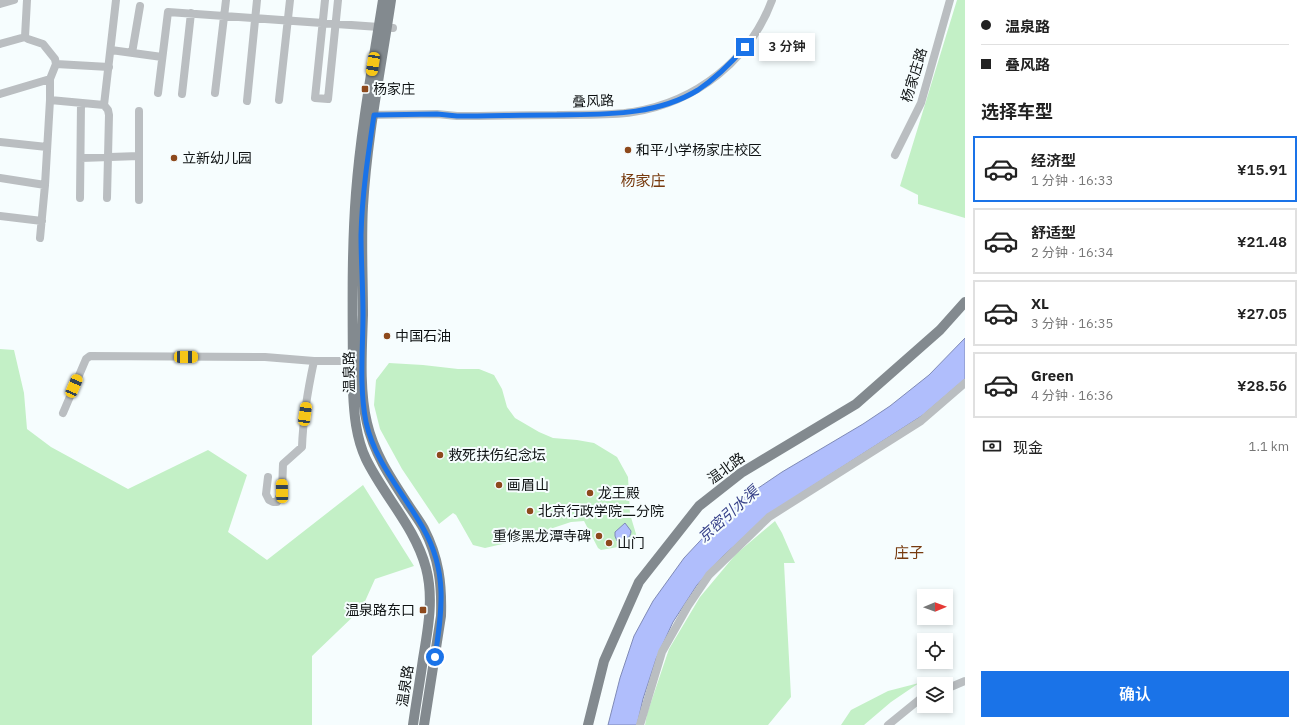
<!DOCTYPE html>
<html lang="zh">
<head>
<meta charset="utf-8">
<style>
  :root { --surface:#fff; --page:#f2f2f2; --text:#222; --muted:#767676; --line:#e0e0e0; --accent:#1a73e8 }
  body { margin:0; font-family:"IBM Plex Sans","Noto Sans SC",sans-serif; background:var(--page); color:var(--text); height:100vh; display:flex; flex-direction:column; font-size:15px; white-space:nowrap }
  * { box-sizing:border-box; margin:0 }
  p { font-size:13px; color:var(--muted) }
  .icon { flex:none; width:22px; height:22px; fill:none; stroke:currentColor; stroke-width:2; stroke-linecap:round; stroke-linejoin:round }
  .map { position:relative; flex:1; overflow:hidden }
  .panel { display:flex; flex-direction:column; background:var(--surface); width:340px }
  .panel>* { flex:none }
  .hud { display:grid; align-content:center; height:88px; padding:0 16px; background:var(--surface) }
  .needle { width:26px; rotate:89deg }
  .controls { position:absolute; left:917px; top:589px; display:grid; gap:8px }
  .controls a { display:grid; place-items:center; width:36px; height:36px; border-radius:0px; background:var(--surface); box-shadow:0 2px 6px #0003; font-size:20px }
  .end { position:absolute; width:18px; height:18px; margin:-9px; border:5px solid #1a73e8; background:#fff; box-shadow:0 0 0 2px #fff }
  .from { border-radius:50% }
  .bubble { position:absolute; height:28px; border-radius:0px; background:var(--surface); box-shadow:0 2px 6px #0003; font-size:13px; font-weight:600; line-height:28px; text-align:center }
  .car { position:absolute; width:12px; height:24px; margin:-12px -6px; border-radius:5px; box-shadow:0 0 3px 1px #0007; background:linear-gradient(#f5c518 24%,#345 0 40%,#f5c518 0 76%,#345 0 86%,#f5c518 0) }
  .hud b { display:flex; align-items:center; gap:14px; height:38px; font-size:15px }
  .hud b+b { border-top:1px solid var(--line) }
  .hud i { width:10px; height:10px; background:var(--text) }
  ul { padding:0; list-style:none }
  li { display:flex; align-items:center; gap:12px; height:66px; margin:0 8px 6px; padding:0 8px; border:2px solid var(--line); border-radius:0px }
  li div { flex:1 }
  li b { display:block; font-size:15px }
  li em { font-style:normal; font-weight:600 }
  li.selected { border-color:var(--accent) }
  li>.icon { width:36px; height:36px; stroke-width:1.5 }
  h2 { padding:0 16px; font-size:18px; line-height:48px }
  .pay { display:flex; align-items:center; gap:10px; height:44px; padding:0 16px; font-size:15px }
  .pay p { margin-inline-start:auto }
  .button { display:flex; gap:8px; margin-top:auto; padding:8px 16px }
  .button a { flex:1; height:46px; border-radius:0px; background:var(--accent); color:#fff; font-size:16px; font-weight:600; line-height:46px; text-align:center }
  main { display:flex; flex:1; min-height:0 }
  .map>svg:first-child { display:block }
  .green { fill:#c3f0c6 }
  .water { fill:#b0befc; stroke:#7f8ab6 }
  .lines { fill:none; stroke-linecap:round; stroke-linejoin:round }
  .minor { stroke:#babec1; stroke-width:8 }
  .major { stroke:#838a8f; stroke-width:10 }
  .route { stroke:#1a73e8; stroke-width:5 }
  .poi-dot { fill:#8d491c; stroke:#f6fdfe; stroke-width:1.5 }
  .labels { text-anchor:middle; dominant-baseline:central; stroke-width:4; stroke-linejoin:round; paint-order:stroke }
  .street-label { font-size:14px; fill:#0e1213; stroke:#f6fdfe }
  .poi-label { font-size:14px; fill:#0e1213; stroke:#f6fdfe; text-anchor:start }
  .neighbourhood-label { font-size:15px; fill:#773a0e; stroke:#f6fdfe }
  .water-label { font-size:15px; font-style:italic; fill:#38428a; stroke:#f6fdfe }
</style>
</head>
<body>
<main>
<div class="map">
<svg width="965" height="725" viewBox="0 0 965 725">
  <rect width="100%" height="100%" fill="#f6fdfe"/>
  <path class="green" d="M957 0H965V218L918 204V195L900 186Z
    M0 349 14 350 24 393 27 429 51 447 128 489 208 450 247 475 228 532 267 560 363 485 414 566 375 579 362 608 312 656V725H0Z
    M389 363 423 365 458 369H479L494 375 502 389 507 407 515 418 539 432 553 438 577 440 594 443 617 457 628 477 630 514 636 534 632 542 624 546 601 550 598 548 584 521 571 522 511 542 485 548 473 545 456 515 453 513 439 524 402 469 380 429 374 405 376 380Z
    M775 521 782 533 795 563H784L791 697 768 725H645L647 714 669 649 700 597 736 554Z
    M919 683 891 702 864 725H841L851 710 888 691Z"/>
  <path class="water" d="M965 338V379L923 415 772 512 723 556 697 585 673 622 656 659 643 699 637 725H608L620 678 634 636 653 601 684 558 713 527 742 499 782 472 863 424 890 406 929 375Z
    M625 523 631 531C631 538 624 542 617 541L615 536V532Z"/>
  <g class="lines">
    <path class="minor" d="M325 0 315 98 328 99 338 0
      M0 4 14 0
      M25 37 28 39 43 44 55 59 56 64 50 79
      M0 44 25 37 27 0
      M111 50 162 57
      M132 53 140 6
      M56 64 109 67
      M158 93 168 12 393 28
      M215 93 226 0
      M0 94 50 79V100L104 105 116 0
      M182 94 191 13
      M279 100 290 0
      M247 101 257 0
      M104 105 108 110 109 115 107 198
      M139 111V200
      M368 115 437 114 457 116C491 116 524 115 557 115 582 114 608 116 633 112 696 102 750 60 772 0
      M0 142 47 147
      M895 155 921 103 950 0
      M81 158 139 156
      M0 178 45 185
      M80 198 81 103
      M0 216 42 221
      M40 238 45 185 50 100
      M63 413 86 359 90 356 265 357 314 361H357
      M268 477 266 494 269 500 273 502H277L282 491 283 464 302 447C303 418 308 389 314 361
      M946 689 965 681
      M640 725 662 652 688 606 709 575 769 517 921 421 965 383
      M888 725 920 699 924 697"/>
    <path class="major" d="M383 0C373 64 361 128 356 193 351 258 353 325 353 391 354 414 356 438 366 459 384 496 415 527 426 568 434 598 428 629 423 659 420 681 416 703 413 725
      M391 0C381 68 367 137 363 206 361 242 363 278 363 315 362 348 359 390 367 423 374 453 390 477 407 503 412 511 419 520 424 529 439 558 442 584 441 616L424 725
      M588 725 604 661 639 582 699 506 741 473 856 404 940 330 965 302"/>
  </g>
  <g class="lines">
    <path class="route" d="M435 657C442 611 448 571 423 528 403 492 375 463 366 422 359 387 363 349 363 314 363 288 361 261 361 235 362 195 368 155 374 115L437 114 457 116C489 116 521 115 552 115 601 114 654 117 698 90 716 78 731 63 745 47"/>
  </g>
  <g class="poi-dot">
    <rect x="361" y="85" width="8" height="8" rx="2"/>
    <circle cx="628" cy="150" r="4"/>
    <circle cx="174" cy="158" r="4"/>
    <circle cx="387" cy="336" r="4"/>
    <circle cx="440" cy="455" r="4"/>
    <circle cx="499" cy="485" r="4"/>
    <circle cx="590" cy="493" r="4"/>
    <circle cx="530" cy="511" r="4"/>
    <circle cx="599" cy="536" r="4"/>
    <circle cx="609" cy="543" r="4"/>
    <rect x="419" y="606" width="8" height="8" rx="2"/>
  </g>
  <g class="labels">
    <g class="street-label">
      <text transform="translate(914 75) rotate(-73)">杨家庄路</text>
      <text transform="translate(593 101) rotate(-2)">叠风路</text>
      <text transform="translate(349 372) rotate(-91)">温泉路</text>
      <text transform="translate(726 468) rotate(-36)">温北路</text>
      <text transform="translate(405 686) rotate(-81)">温泉路</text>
    </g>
    <g class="poi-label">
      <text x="373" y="89">杨家庄</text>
      <text x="636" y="150">和平小学杨家庄校区</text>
      <text x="182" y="158">立新幼儿园</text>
      <text x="395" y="336">中国石油</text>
      <text x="448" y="455">救死扶伤纪念坛</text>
      <text x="507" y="485">画眉山</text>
      <text x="598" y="493">龙王殿</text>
      <text x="538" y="511">北京行政学院二分院</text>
      <text x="591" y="536" text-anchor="end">重修黑龙潭寺碑</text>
      <text x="617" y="543">山门</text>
      <text x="415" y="610" text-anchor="end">温泉路东口</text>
    </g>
    <g class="neighbourhood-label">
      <text x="643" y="180">杨家庄</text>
      <text x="909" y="552">庄子</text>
    </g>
    <g class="water-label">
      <text transform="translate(728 514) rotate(-42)">京密引水渠</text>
    </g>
  </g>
</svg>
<div class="controls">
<a><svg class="needle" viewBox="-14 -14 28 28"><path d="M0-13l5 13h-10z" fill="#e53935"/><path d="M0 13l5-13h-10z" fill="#767676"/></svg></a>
<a><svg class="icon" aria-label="locate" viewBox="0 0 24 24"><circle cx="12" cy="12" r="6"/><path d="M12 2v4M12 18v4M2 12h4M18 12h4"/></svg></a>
<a><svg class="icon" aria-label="layers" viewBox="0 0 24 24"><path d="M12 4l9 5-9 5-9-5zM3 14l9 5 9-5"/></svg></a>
</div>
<i class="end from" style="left:435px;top:657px"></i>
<i class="end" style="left:745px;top:47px"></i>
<div class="bubble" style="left:759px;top:33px;width:56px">3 分钟</div>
<i class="car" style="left:373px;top:64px;rotate:189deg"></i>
<i class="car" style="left:186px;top:357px;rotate:90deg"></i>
<i class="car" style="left:74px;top:386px;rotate:23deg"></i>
<i class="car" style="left:305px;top:414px;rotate:8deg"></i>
<i class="car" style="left:282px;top:491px;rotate:359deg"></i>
</div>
<section class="panel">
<div class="hud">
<b><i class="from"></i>温泉路</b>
<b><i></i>叠风路</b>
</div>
<h2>选择车型</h2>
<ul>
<li class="selected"><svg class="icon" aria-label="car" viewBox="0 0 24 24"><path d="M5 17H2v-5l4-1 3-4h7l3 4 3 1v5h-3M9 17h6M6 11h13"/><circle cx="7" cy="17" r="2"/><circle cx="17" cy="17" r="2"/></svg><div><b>经济型</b><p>1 分钟 · 16:33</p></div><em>¥15.91</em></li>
<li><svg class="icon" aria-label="car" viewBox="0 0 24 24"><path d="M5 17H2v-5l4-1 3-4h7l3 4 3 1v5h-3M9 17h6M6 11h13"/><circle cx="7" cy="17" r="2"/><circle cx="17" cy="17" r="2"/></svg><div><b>舒适型</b><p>2 分钟 · 16:34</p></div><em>¥21.48</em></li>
<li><svg class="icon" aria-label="car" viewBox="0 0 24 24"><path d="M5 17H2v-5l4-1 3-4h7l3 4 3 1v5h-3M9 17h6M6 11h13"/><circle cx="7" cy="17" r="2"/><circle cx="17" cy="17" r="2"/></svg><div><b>XL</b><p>3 分钟 · 16:35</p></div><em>¥27.05</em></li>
<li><svg class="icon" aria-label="car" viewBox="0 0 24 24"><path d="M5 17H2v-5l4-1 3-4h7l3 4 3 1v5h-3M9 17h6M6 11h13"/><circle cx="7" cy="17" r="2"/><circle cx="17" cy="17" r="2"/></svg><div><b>Green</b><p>4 分钟 · 16:36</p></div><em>¥28.56</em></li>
</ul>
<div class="pay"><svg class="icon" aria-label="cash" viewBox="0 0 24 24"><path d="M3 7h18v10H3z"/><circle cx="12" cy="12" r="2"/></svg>现金<p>1.1 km</p></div>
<div class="button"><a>确认</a></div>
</section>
</main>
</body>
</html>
